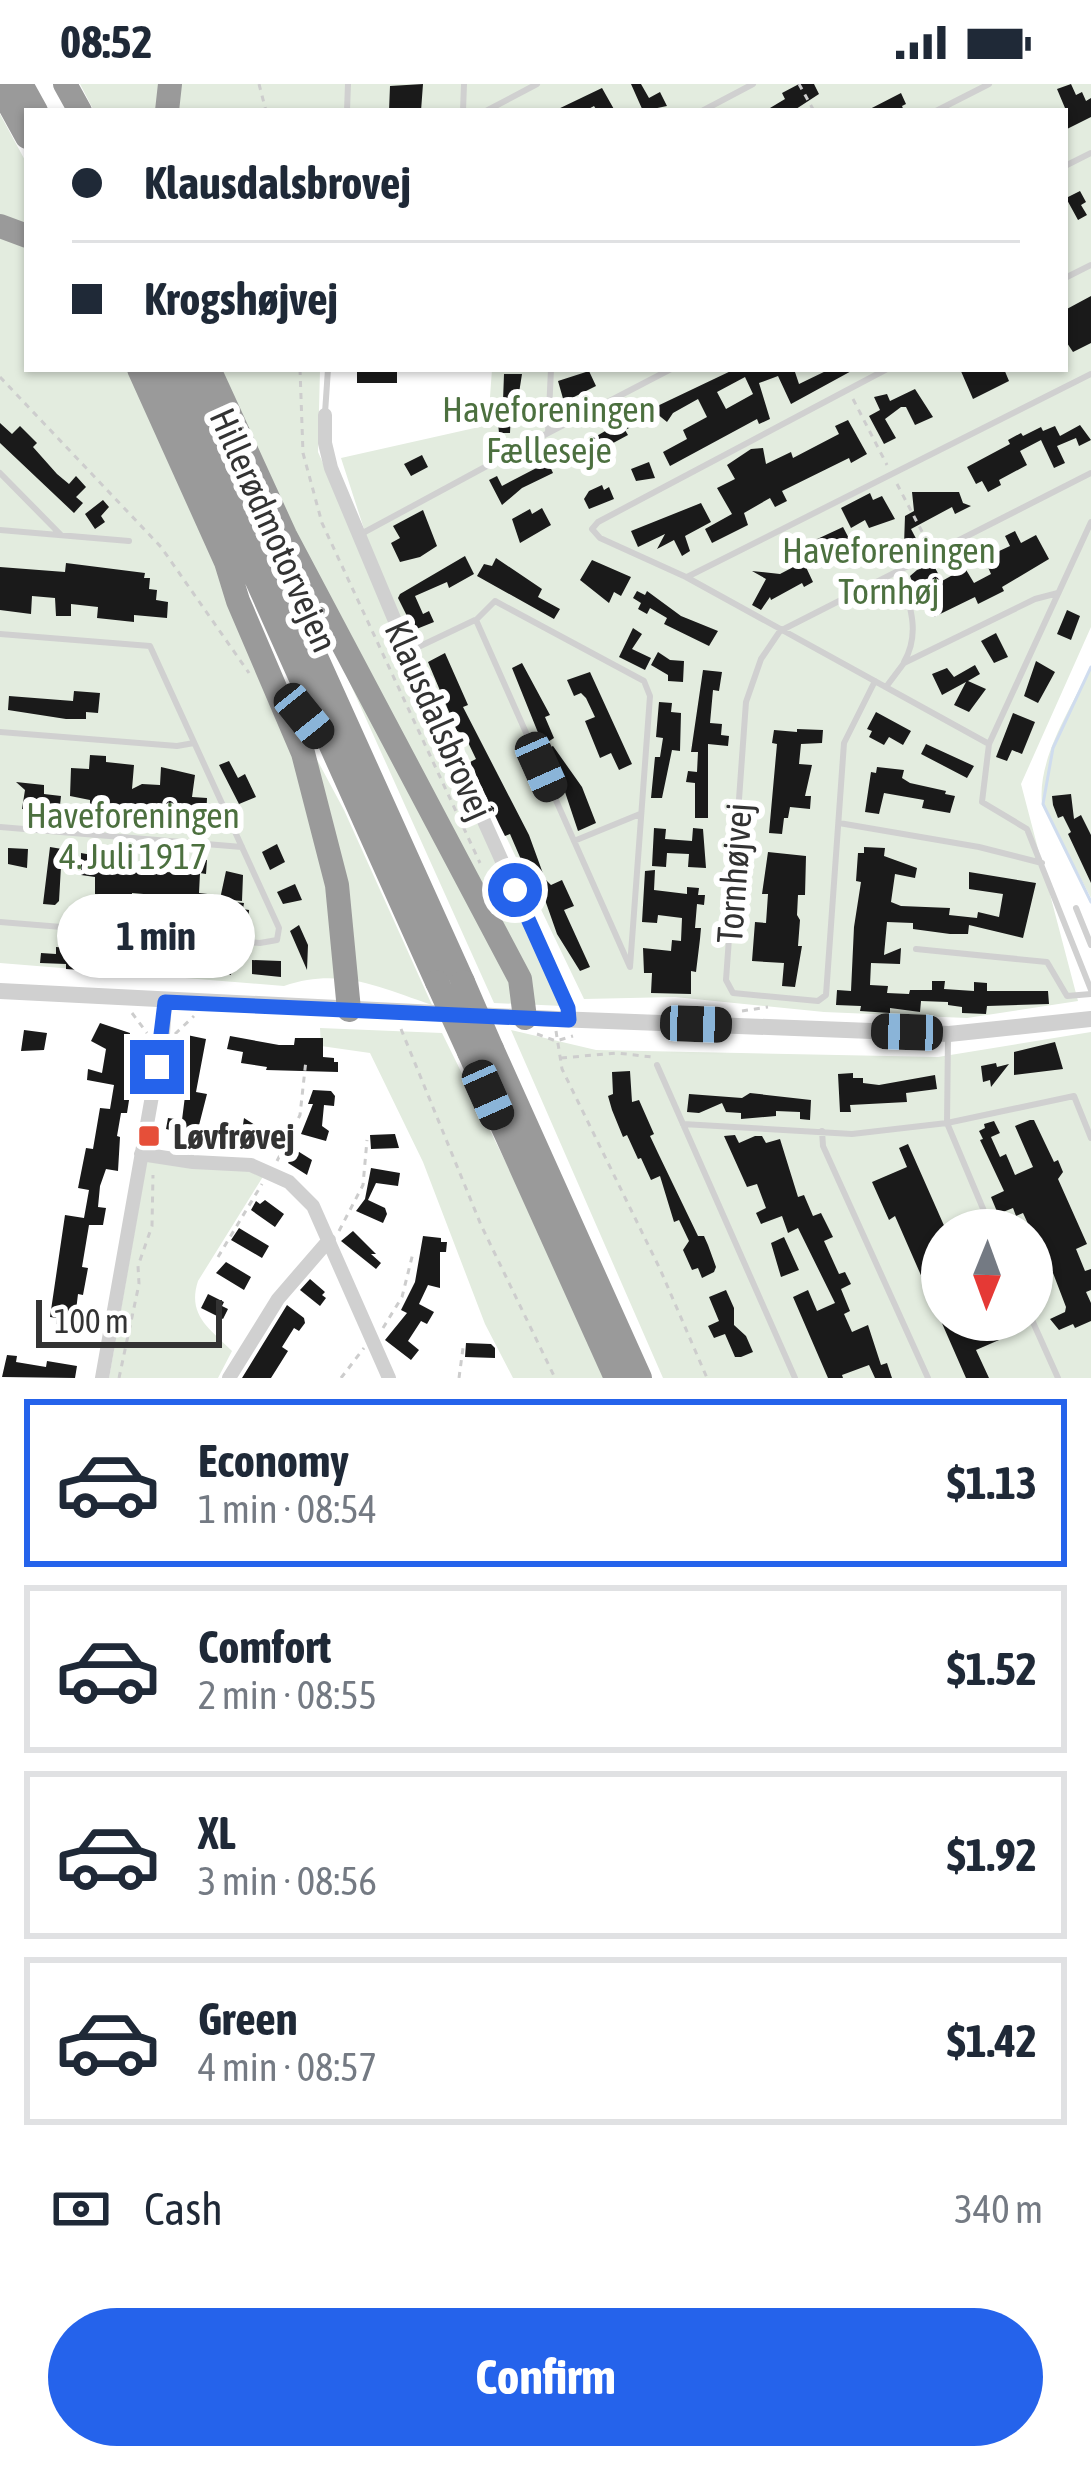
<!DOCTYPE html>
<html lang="en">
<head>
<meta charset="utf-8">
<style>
  :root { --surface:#fff; --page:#f2f2f3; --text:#1f2937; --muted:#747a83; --line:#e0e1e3; --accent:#2563eb }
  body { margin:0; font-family:"Asap Condensed",sans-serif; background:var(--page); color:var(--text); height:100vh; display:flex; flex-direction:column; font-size:45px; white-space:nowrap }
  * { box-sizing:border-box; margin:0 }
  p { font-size:39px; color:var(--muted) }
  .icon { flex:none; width:66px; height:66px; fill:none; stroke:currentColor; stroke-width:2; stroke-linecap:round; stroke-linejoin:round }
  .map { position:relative; height:1294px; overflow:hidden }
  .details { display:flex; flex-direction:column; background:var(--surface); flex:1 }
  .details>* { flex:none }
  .guide { position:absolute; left:24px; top:24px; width:1044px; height:264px; border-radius:0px; box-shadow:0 3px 9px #0004; display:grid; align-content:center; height:264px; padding:0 48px; background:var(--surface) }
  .needle { width:78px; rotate:181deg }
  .controls { position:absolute; left:921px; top:1125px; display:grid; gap:24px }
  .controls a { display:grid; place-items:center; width:132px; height:132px; border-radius:50%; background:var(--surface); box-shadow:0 3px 9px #0004; font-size:60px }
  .scale { position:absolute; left:36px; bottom:30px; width:186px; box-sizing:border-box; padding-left:12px; border:6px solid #333; border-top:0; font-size:33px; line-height:42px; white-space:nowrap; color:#333; -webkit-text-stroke:9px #fff; paint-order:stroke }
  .end { position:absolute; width:54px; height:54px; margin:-27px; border:15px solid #2563eb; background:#fff; box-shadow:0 0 0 6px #fff }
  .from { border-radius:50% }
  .bubble { position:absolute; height:84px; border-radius:42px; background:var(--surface); box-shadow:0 3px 9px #0004; font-size:39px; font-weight:700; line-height:84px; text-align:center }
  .car { position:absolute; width:36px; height:72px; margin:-36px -18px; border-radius:15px; box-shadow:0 0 9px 3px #0007; background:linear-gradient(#222 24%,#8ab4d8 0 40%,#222 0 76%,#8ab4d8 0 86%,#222 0) }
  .guide b { display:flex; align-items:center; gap:42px; height:114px; font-size:45px }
  .guide b+b { border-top:3px solid var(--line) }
  .guide i { width:30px; height:30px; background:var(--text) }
  ul { padding:21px 0 0; list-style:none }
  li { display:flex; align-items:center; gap:36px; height:168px; margin:0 24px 18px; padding:0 24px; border:6px solid var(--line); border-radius:0px }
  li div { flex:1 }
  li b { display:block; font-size:45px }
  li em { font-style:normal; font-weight:700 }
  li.on { border-color:var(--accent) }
  li>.icon { width:108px; height:108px; stroke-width:1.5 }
  .pay { display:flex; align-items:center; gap:30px; height:132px; padding:0 48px; font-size:45px }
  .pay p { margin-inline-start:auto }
  .primary-button { display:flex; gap:24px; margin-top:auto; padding:24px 48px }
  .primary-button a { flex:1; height:138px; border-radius:72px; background:var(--accent); color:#fff; font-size:48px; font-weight:700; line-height:138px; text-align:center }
  .status { display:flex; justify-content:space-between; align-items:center; height:84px; padding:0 60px; background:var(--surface); direction:ltr }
  .status svg { height:33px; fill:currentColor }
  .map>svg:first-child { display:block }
  .green { fill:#e3ecdf; fill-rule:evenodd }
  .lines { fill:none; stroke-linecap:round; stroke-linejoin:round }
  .stream { stroke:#cfdcee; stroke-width:3 }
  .building { fill:#1a1a1a; fill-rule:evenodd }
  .path { stroke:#cdcdcd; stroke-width:3; stroke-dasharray:6 6; stroke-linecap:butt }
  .service { stroke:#d0d0d0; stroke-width:6 }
  .minor { stroke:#d0d0d0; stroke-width:14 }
  .tertiary { stroke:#d0d0d0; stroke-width:16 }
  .motorway { stroke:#9a9a9a; stroke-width:24 }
  .motorway-bridge { stroke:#9a9a9a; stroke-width:24 }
  .route { stroke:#2563eb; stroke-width:15 }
  .poi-dot { fill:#e64f39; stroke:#fff; stroke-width:4.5 }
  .labels { text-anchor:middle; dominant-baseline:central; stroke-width:12; stroke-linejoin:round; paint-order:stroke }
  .park-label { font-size:36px; fill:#4c703f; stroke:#fff }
  .street-label { font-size:36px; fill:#333; stroke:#fff }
  .poi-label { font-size:36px; font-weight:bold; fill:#333; stroke:#fff; text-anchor:start }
</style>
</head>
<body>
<div class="status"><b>08:52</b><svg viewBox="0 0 49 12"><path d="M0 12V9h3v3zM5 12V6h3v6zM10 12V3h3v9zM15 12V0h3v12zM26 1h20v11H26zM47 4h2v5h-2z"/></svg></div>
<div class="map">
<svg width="1091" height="1294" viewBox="0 0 1091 1294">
  <rect width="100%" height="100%" fill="#fff"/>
  <path class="green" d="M80 0H162L159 27H94Z
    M179 0H1091V543L1021 700 1078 917 967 934 824 928 675 913 584 915 376 482 341 374 488 341 492 285H1065V27H175Z
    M0 30 27 80V142L0 134Z
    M0 147 27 162V285H128L233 519 344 726 432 921C378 903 340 883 284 902L0 879Z
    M220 285H320L318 368 563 922 494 919 340 577 298 459Z
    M1091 582V814L1042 720C1037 674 1072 623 1091 582Z
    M320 944 442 949 547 1162 605 1294H513L485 1240 423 1078 370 969 321 962Z
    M511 946 596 966 938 973 1091 948V1294H663ZM942 1146H1032V1236H942Z
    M147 1076 231 1082 264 1091 198 1197C187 1231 209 1244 232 1267L218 1294H109Z"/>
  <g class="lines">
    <path class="stream" d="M1091 583 1053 664 1043 720 1091 818"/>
  </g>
  <path class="building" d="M423 0 421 27H389L390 2Z
    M631 0H641L649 14 660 8 667 22 643 27Z
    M799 0H814L819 10 793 27H765L785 15 782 9Z
    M1071 0 1076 11 1082 8 1086 17 1091 14V33L1065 46V24L1057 5Z
    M602 4 615 27H597L594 22 585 27H554Z
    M901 9 906 20 902 22 904 27H866Z
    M1080 107 1086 118 1081 121 1087 131 1078 136 1066 114Z
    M1091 212V259L1073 268 1065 256V226Z
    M357 285H397V299H357Z
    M735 285H794L799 300 830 285H855L791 320 778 292 759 299 770 335 759 340 757 335 670 382 663 368 687 355 683 346 707 333 698 315 673 329 667 338 651 325ZM745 293 753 310 726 325 717 308Z
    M960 285H1004L1009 297 973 315Z
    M589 287 596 302 564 318 558 297Z
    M504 290H522L516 328H511L510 349H499L497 329V317H503Z
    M915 305 933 333 915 341 906 323H901L885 335 896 354 884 360 869 332 880 326 874 313 887 310 890 317Z
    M631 332 635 341 625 346 628 351 589 372 591 380 582 384 573 370 577 368 576 364Z
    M848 336 867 370 851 379 849 374 782 407 787 417 775 423 770 414 744 429 748 441 712 459 705 445 732 430 717 404 735 395 727 381 751 365 763 364 766 380 791 368 793 374 839 350 835 342Z
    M0 339 12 350 20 342 37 359 33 363 57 390 69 400 76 392 86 403 76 413 83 419 74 429 0 359Z
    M1080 341 1091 356 1079 362 1076 354 1057 362 1065 379 1054 384 1041 356 1020 367 1027 381 999 396 1001 401 988 408 982 397 976 400 967 383 1010 360 1008 356 1021 349 1023 352 1041 343 1043 347 1055 342 1060 352Z
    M422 371 428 383 411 392 404 380Z
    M548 378 553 389 522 404 502 421 489 396 497 392 502 402Z
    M649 378 655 394 636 397 631 385Z
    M602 401 604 406 609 403 614 415 589 425 584 415 589 407Z
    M912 408H959L963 419 971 422 955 430 952 423 911 445 922 466 910 472 904 461 905 432 914 427Z
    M870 409 873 416 882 412 895 435 869 444 865 436 851 444 841 424Z
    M103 416 109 423 101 432 105 438 95 445 85 430Z
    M701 419 711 438 685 452 690 467 682 472 674 456 657 465 665 450 638 463 631 447Z
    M542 424 551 441 520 459 512 435 530 425 532 430Z
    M423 426 437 462 420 473 400 478 391 459 400 454 393 442Z
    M843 443 857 470 851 473 853 478 841 483 833 467 805 481 813 498 804 503 802 499 771 516 770 513 761 526 752 521 766 495 752 487 780 490 801 479 800 463Z
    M1015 447 1021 459 1036 451 1049 475 1002 503 1004 507 978 520 975 513 934 533 926 517 920 519 910 492 917 486 933 480 942 497 965 484 974 499 991 490 984 474 1010 462 1005 452Z
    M465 472 474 490 449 504 447 498 415 512 423 530 429 527 434 538 414 546 398 514 400 510Z
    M496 474 542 505 538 513 560 525 554 535 477 492 484 480 492 482Z
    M592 476 631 493 621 512 614 508 609 519 580 496Z
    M66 479 145 489 144 494H150L149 505 157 506 156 516 168 518 167 534 134 531V538L97 534 98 523 71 520V532H56L55 514 32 512 31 530 0 526V483L65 488Z
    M637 507 645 511 647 507 681 532 718 547 709 562 664 540 667 534 650 524 647 530 638 525 641 519 633 514Z
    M1067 526 1080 532 1071 556 1057 550Z
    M633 544 642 550 632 565 651 574 645 586 619 573Z
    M996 549 1008 573 994 579 981 557Z
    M658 568 670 576 684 577 683 598 668 597V591L651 581Z
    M445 569 468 621 463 623 529 751 545 795 551 801 562 796 574 822 564 826 590 883 580 887 557 850 544 813 538 815 510 750 505 752 499 740 470 678 476 675 464 650 457 647 428 578Z
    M1036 577 1055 588 1038 619 1024 612Z
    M522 579 550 631 545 633 554 654 543 661 512 584Z
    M975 581 980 590 968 597 986 605 969 628 954 621 966 598 942 611 932 590 947 584 954 593Z
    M703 586 722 588 719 607 713 606 710 639 722 640 721 651 729 652 728 662 708 660V734H695V699L686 698 688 687 697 688 698 668H691Z
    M590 588 632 680 619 686 611 669 600 674 585 637 595 633 586 614 581 609 574 612 567 596Z
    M74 607 100 609 98 629 86 628V635H66L8 626 9 612 73 617Z
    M659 618 672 619 671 628 681 629 680 667 672 666 662 714H651L655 673H660L663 654 656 653Z
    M876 628 911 647 903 661 889 653 884 661 869 653 872 647 867 645Z
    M1013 629 1035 638 1022 670 1012 666 1007 677 996 673Z
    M797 645 823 646 822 659 801 660 799 680 812 681 805 712H811L810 725 790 723 788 734H784L782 750 769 749 777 660 772 659 774 646 797 648Z
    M926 660 974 682 967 694 921 670Z
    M553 662 582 703 596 739 578 747 563 702 544 666Z
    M90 671 106 672V678L134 681 132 705 142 700 160 701 161 683 195 691 192 713 207 714 206 738 134 732 130 731V725L103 722 102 729 90 728V716L70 712 71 684 89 685Z
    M229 677 238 694 245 690 256 713 239 720 219 681Z
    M877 683 904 686 902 694 910 699 946 707 945 710 955 712 950 729 922 724 924 716 884 709 879 730 865 728 871 688 876 689Z
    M16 698 44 701V710L61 712 59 730 52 729 34 714 33 726 22 725 25 706Z
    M1071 710 1074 735 1081 731 1091 751V799L1068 750 1071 748 1063 732 1058 734 1053 721 1052 712Z
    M654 744 666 745 665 755 692 757 693 744 703 745 706 784 688 783 689 770 667 769 666 783 652 782Z
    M277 760 285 778 270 786 262 768Z
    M50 763 62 765 59 817 55 821 43 820Z
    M864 763 885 764 884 772 917 784 915 794 895 790 891 818 901 822 950 824 949 831 977 834 978 828 999 833 1003 810 969 805V788L1036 799 1023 854 969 841 968 850H950L913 845V839L887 838 884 871 901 864 900 880 871 879 870 901 888 902 887 909 909 910 910 906H932V897H945L944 905 974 907V898L987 899V907H1048L1049 920 987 922 986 930 962 929V923L948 921V918L921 917 920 928 890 924V929L860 927 861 922 836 921 837 906 851 907 854 843 861 798 856 797 858 769H864Z
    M8 764 28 765 27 784 8 780Z
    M768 768 806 772 805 811H798L797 831 800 836 798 862H802L795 903 782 902 784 879 752 877 755 838 766 839 768 810H762Z
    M81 769 92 771 91 779 115 782V778L145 781 144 786 190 790 191 775 207 776 206 790 200 789 199 809 216 811 214 822 202 820 201 832 156 828 155 811 132 809 131 826 115 825 116 812 95 810V793L81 791Z
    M655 786 654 806 687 810V803L699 804 698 811H705L704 821 697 820 695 844H701L700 855 696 888 691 887V910L651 909 652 889H644L643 864 671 867 672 856 681 857 682 834 658 831 657 839 642 838 645 787Z
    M226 787 243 791 242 817 220 815Z
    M295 800 302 816 283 820 277 808Z
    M234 818 244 819 243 825 249 826 248 841 237 840V834L215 831 216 823 233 824Z
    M299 841 308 861 307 886 290 847Z
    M56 863 82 865 80 886 66 885V880L40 879 41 869 56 870Z
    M187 873 232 879 231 891 185 886Z
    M252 876 281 877V893L252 890Z
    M100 939 130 949 125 1009 130 1010 127 1029H121L117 1052 120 1053 118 1087 106 1085 100 1102 98 1123 106 1124 103 1141H89L82 1183 88 1184 83 1211 78 1210 74 1243 56 1240 57 1234 50 1233 65 1131 84 1134 89 1106 78 1104 86 1064 93 1065 100 1024 110 1025 114 1001 87 996 88 985 102 989 106 965 91 957Z
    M24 946 47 949 44 966 21 967Z
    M187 951 206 955 196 1008 207 1010 196 1053 166 1045 168 1034 182 1036 185 1012 177 1011 180 991 188 992 190 972 183 971Z
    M230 952 279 961H294L295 954H323V973L334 974V978H338V988L266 986 267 983 241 979 243 968 227 965Z
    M1055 958 1063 985 1014 991V968Z
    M996 979 997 983 1009 980 991 1003 990 996 983 998 981 982Z
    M630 987 632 1018 639 1016 654 1050 650 1052 658 1069 698 1152H704L708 1161 716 1183 714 1188 702 1194 698 1184 692 1186 683 1166 689 1157 679 1136 674 1138 660 1092 651 1096 641 1074 638 1075 627 1051 623 1053 612 1026 608 1012 613 1010 612 988Z
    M853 989V994H863V999L879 1001 935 991 937 1005 906 1009 907 1018 850 1021 851 1028H840L838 990Z
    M313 1006 331 1007 335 1012 334 1022 324 1021 322 1042 329 1047 326 1057 301 1050 313 1020H308Z
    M750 1009 811 1016 810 1036 800 1035V1028L776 1027V1032L741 1035V1029L726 1028 722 1019 699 1029 687 1028 689 1010 742 1014Z
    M244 1034 255 1041 252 1063 240 1061Z
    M1030 1036H1034L1054 1078 1058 1076 1063 1088 1058 1095 1087 1160 1076 1165 1085 1187 1091 1185V1206L1086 1208 1091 1219V1237L1075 1244 1073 1240 1059 1246 1050 1235 1065 1228 1066 1223 1053 1189 1048 1190 1042 1174 1047 1173 1039 1153 1035 1155 1023 1129 1016 1132 1013 1124 998 1130 991 1113 1004 1107 980 1056 983 1055 979 1047 985 1044 984 1040 994 1037 1000 1049 991 1053 1000 1073 1006 1070 1015 1091 1033 1083 1015 1042Z
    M395 1050 399 1064 371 1065 370 1051Z
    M735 1051 739 1059 755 1052H762L766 1059 780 1055 798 1113 804 1111 813 1132 821 1129 833 1153 824 1157 839 1190 845 1188 851 1200 841 1205 850 1227 844 1230 852 1248 868 1241 881 1281 887 1279 892 1294H875L869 1281 842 1291 843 1294H828L793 1213 808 1206 817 1227 835 1219 798 1144 788 1149 782 1132 761 1140 756 1129 766 1124 757 1100 747 1103 724 1052Z
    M908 1060 946 1146H942V1236H964L971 1253 994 1245 999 1256 976 1266 989 1294H966L895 1132 889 1136 872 1098 907 1083 899 1064Z
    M296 1066 312 1076 307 1091 288 1079Z
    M371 1084 400 1089 398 1102 376 1099 368 1116 385 1124 387 1130 383 1139 356 1127 365 1115Z
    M265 1116 284 1130 275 1143 251 1126 256 1117 260 1120Z
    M239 1144 269 1162 262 1174 231 1156Z
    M353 1147 376 1170H371L381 1179 376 1185 341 1157Z
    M423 1152 441 1154V1158H447L446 1168H440V1204L428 1201 419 1220 434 1228 427 1240 421 1237 408 1257 419 1266 411 1276 385 1256 407 1229 401 1226 415 1198Z
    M784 1153 799 1186 781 1193 771 1159Z
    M226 1178 251 1193 244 1206 216 1189Z
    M310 1195 325 1208 322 1211 326 1214 320 1222 300 1206Z
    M726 1206 734 1224V1241L746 1252 753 1268 741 1273H735L725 1250 714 1254 708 1242 719 1237 709 1213Z
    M208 1210 224 1218 222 1222 228 1225 223 1235 201 1224Z
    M287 1221 304 1234 305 1239 299 1247 294 1244 282 1263 288 1267 271 1294H242Z
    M466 1259 491 1260 495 1264V1274L465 1273Z
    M7 1271 17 1272 16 1278 46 1283 47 1277 77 1282 75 1294 2 1293Z"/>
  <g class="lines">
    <path class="path" d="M259 0 266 27
      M799 0 814 27
      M300 285 303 369 322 439 480 779
      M0 293 161 463 249 589
      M853 315 887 381
      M897 400 929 461
      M742 927 768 923
      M132 929 147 949
      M401 945 481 1141 555 1294
      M556 947 562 985 660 1185 707 1294
      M175 950 194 932
      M537 950 556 957 573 952
      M561 974 617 969 652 973
      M277 1077 300 1031 306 976
      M339 1147 363 1101 367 1056
      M218 1173 262 1100
      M383 1244 402 1213 413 1169
      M119 1294 139 1200 138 1182 152 1142 153 1091
      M341 1294 364 1264
      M459 1294 463 1264"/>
    <path class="service" d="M347 27 348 0
      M463 27 464 0
      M486 27 537 0
      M702 27 753 0
      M936 27 989 0
      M1065 82 1091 69
      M1065 194 1091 181
      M551 285 548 349 671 285
      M887 285 598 438 592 445 600 454 686 493 989 660
      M325 329 328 285
      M0 389 61 451
      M1091 438 989 660 982 718 1027 745 1091 906
      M0 446 129 457
      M361 450 548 349
      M900 485C908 518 922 547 904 578
      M687 493 1091 290
      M495 517 644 597 650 612 630 883 476 536Z
      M0 550 150 562 279 844 277 856 260 859 0 838
      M412 566 475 536
      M875 597 844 659 826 911 818 917 733 909 726 896 746 618 761 575 780 547 1091 389
      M886 603 904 579 1035 515 1058 509
      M0 648 177 662 194 659
      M839 739 979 763 1042 779
      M0 743 242 763
      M574 757 640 730
      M1076 824 1091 861
      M916 865 1047 878 1067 912 1091 910
      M948 953 947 1039 992 1146
      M657 981 795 1294
      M683 1040 852 1050 947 1039 1074 1012 1091 1054
      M822 1047 823 1062 928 1294
      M1032 1236 1058 1294"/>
    <path class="minor" d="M325 331V359L331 384 408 568 568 924 569 936
      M141 1070 193 1078 251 1081 289 1098 313 1122 389 1294
      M102 1294 163 950 165 918
      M229 1294 278 1215 329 1156"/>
    <path class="tertiary" d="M0 907 556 935 949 950 1091 935"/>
    <path class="motorway" d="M21 0 36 27
      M65 0 80 27
      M0 4 27 53
      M167 27 170 0
      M0 142 27 152
      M139 285 226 478 238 517 303 669 337 801 349 926
      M162 285 437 898
      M186 285 463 898
      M209 285 285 451 520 895 525 934
      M492 965 640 1294
      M469 968 616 1294"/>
    <path class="motorway-bridge" d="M437 898 469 968
      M463 898 492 965"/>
  </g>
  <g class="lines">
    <path class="route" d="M157 983 165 918 569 936 568 924 515 806"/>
  </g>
  <rect class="poi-dot" x="137" y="1040" width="24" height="24" rx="6"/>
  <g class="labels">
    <g class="park-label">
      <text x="549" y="325">Haveforeningen<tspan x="549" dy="41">Fælleseje</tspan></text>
      <text x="889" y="466">Haveforeningen<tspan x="889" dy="41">Tornhøj</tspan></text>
      <text x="133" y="731">Haveforeningen<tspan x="133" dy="41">4. Juli 1917</tspan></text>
    </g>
    <g class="street-label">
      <text transform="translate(274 446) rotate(66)">Hillerødmotorvejen</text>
      <text transform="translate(439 636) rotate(66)">Klausdalsbrovej</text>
      <text transform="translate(734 789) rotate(-86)">Tornhøjvej</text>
    </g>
    <g class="poi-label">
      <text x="173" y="1052">Løvfrøvej</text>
    </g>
  </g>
</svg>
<div class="controls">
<a><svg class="needle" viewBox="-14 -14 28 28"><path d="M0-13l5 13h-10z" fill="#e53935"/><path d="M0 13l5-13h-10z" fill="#747a83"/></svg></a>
</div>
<div class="scale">100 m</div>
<i class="end from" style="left:515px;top:806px"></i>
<i class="end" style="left:157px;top:983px"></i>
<div class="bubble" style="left:57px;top:810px;width:198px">1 min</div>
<i class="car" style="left:304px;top:632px;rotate:141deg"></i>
<i class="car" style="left:541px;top:683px;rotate:156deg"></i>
<i class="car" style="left:696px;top:940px;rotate:92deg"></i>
<i class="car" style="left:907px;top:948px;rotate:272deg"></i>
<i class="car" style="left:488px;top:1011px;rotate:156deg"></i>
<div class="guide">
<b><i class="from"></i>Klausdalsbrovej</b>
<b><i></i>Krogshøjvej</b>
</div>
</div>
<section class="details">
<ul>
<li class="on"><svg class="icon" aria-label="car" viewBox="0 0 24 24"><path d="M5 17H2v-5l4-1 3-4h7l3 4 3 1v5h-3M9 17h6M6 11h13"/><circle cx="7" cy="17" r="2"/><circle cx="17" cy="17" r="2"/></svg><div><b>Economy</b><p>1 min · 08:54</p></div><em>$1.13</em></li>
<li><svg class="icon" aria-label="car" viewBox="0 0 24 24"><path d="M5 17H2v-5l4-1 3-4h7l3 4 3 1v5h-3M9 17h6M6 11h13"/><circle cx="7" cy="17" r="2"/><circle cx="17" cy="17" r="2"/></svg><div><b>Comfort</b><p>2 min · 08:55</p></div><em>$1.52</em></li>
<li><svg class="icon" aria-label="car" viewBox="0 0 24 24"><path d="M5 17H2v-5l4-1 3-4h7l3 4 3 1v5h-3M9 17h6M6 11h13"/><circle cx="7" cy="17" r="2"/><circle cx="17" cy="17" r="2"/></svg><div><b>XL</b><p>3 min · 08:56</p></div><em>$1.92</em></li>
<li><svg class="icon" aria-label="car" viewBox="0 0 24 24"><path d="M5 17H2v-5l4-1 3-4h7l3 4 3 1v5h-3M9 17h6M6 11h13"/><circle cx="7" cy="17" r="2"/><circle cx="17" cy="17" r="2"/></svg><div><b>Green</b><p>4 min · 08:57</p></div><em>$1.42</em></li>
</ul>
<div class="pay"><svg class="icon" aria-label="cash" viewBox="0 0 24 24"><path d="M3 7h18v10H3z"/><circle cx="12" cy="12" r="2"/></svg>Cash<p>340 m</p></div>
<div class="primary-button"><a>Confirm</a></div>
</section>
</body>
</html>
